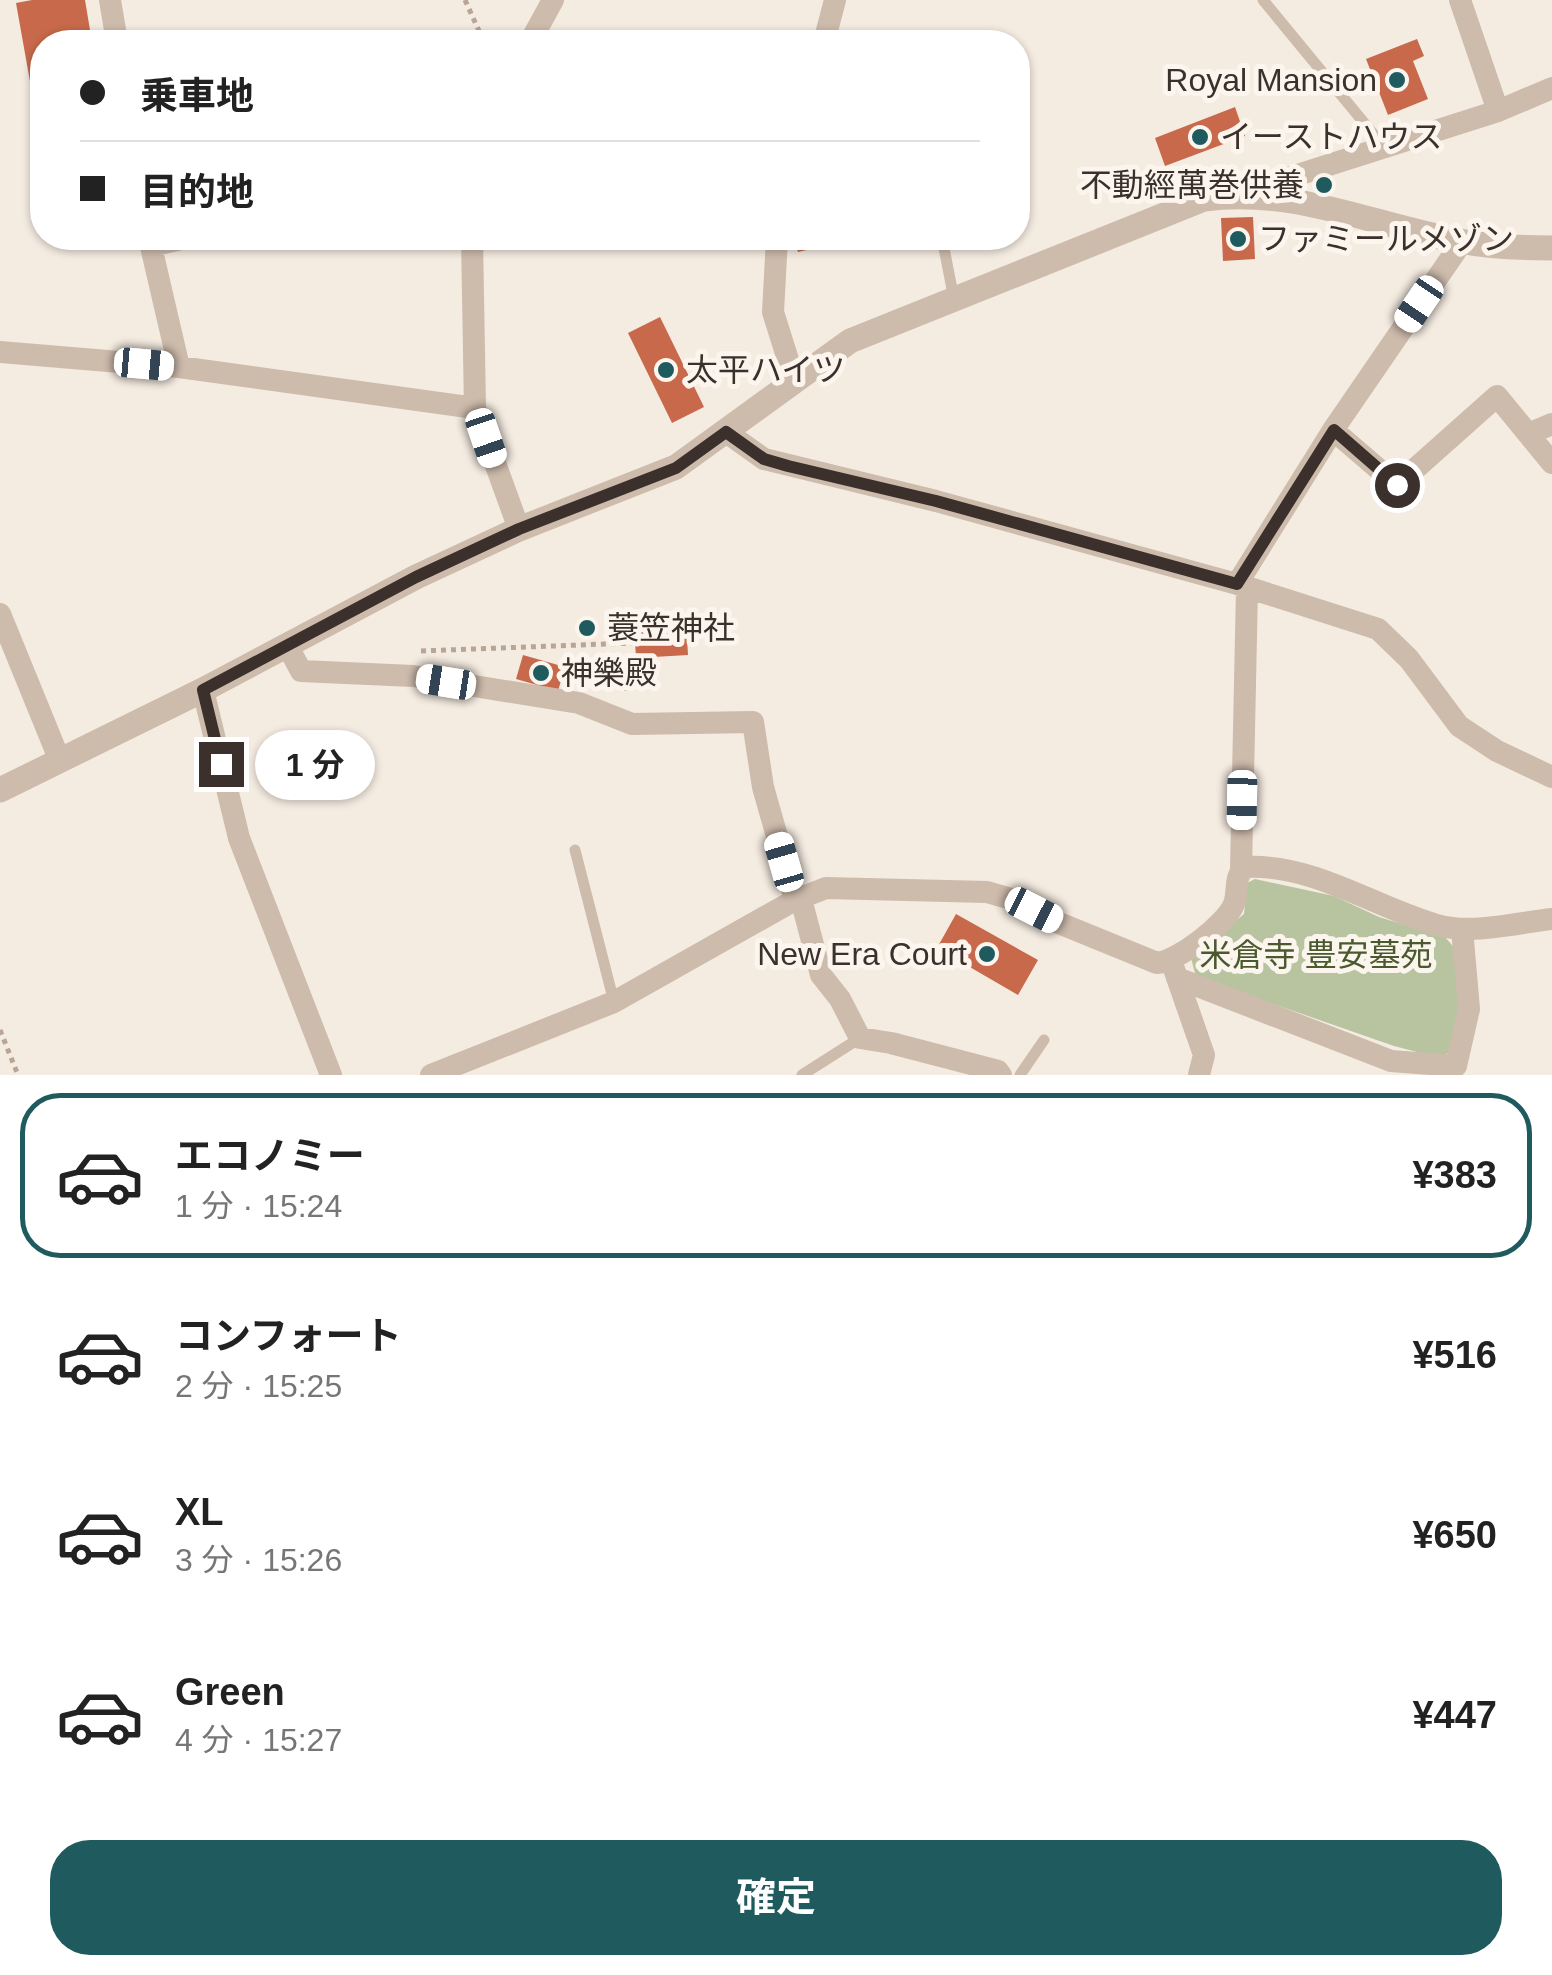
<!DOCTYPE html>
<html lang="ja">
<head>
<meta charset="utf-8">
<style>
  :root { --surface:#fff; --page:#f2f2f2; --text:#222; --muted:#767676; --line:#e0e0e0; --accent:#1f5a5e }
  body { margin:0; font-family:Helvetica,"Noto Sans JP",sans-serif; background:var(--page); color:var(--text); height:100vh; display:flex; flex-direction:column; font-size:38px; white-space:nowrap }
  * { box-sizing:border-box; margin:0 }
  p { font-size:32px; color:var(--muted) }
  .icon { flex:none; width:55px; height:55px; fill:none; stroke:currentColor; stroke-width:2; stroke-linecap:round; stroke-linejoin:round }
  .map { position:relative; height:1075px; overflow:hidden }
  .details { display:flex; flex-direction:column; background:var(--surface); flex:1 }
  .details>* { flex:none }
  .guide { position:absolute; left:30px; top:30px; width:1000px; height:220px; border-radius:40px; box-shadow:0 2px 8px #0004; display:grid; align-content:center; height:220px; padding:0 50px; background:var(--surface) }
  .end { position:absolute; width:45px; height:45px; margin:-22px; border:12px solid #3b302b; background:#fff; box-shadow:0 0 0 5px #fff }
  .from { border-radius:50% }
  .bubble { position:absolute; height:70px; border-radius:35px; background:var(--surface); box-shadow:0 2px 8px #0004; font-size:32px; font-weight:700; line-height:70px; text-align:center }
  .car { position:absolute; width:30px; height:60px; margin:-30px -15px; border-radius:12px; box-shadow:0 0 8px 2px #0007; background:linear-gradient(#fff 24%,#345 0 40%,#fff 0 76%,#345 0 86%,#fff 0) }
  .guide b { display:flex; align-items:center; gap:35px; height:95px; font-size:38px }
  .guide b+b { border-top:2px solid var(--line) }
  .guide i { width:25px; height:25px; background:var(--text) }
  ul { padding:18px 0 0; list-style:none }
  li { display:flex; align-items:center; gap:30px; height:165px; margin:0 20px 15px; padding:0 30px; border:5px solid transparent; border-radius:40px }
  li div { flex:1 }
  li b { display:block; font-size:38px }
  li em { font-style:normal; font-weight:700 }
  li.selected { border-color:var(--accent) }
  li>.icon { width:90px; height:90px; stroke-width:1.5 }
  .cta { display:flex; gap:20px; margin-top:auto; padding:20px 50px }
  .cta a { flex:1; height:115px; border-radius:40px; background:var(--accent); color:#fff; font-size:40px; font-weight:700; line-height:115px; text-align:center }
  .map>svg:first-child { display:block }
  .green { fill:#b8c4a0 }
  .building { fill:#c8694b }
  .lines { fill:none; stroke-linecap:round; stroke-linejoin:round }
  .path { stroke:#b9a596; stroke-width:5; stroke-dasharray:5 5; stroke-linecap:butt }
  .service { stroke:#cdbbac; stroke-width:11 }
  .minor { stroke:#cdbbac; stroke-width:22 }
  .tertiary { stroke:#cdbbac; stroke-width:25 }
  .tree { fill:#969b7f }
  .route { stroke:#3b302b; stroke-width:12 }
  .poi-dot { fill:#1f5a5e; stroke:#fbf5ee; stroke-width:4 }
  .labels { text-anchor:middle; dominant-baseline:central; stroke-width:10; stroke-linejoin:round; paint-order:stroke }
  .poi-label { font-size:32px; fill:#3b302b; stroke:#fbf5ee; text-anchor:start }
  .park-label { font-size:32px; fill:#4a5a2e; stroke:#fbf5ee }
</style>
</head>
<body>
<div class="map">
<svg width="1552" height="1075" viewBox="0 0 1552 1075">
  <rect width="100%" height="100%" fill="#f4ebe1"/>
  <path class="green" d="M1255 879 1334 896 1379 917 1445 937 1457 951 1460 1005 1451 1051 1440 1058 1394 1046 1196 977 1191 958 1244 914 1247 883Z"/>
  <path class="building" d="M32 0H85L92 42H42L41 143 16 3Z
    M1417 39 1424 56 1413 61 1428 99 1388 115 1366 59Z
    M1235 107 1245 136 1165 166 1155 138Z
    M1253 217 1255 259 1223 261 1221 218Z
    M793 238H854V239L798 252Z
    M660 317 704 407 672 423 628 333Z
    M686 621 688 655 636 658 634 624Z
    M523 655 565 667 558 691 516 679Z
    M956 914 1038 960 1018 995 937 948Z"/>
  <g class="lines">
    <path class="path" d="M465 0 484 42
      M421 651 632 643
      M0 1030 18 1075"/>
    <path class="service" d="M1263 0 1384 147
      M942 238 954 299
      M575 850 614 1002
      M802 1075 860 1038
      M1020 1075 1044 1040"/>
    <path class="minor" d="M110 0 117 42
      M1460 0 1498 111
      M530 42 553 0
      M824 42 835 0
      M1238 194 1498 111 1552 88
      M149 238 179 367
      M472 238 475 408 519 529
      M777 238 773 312 794 379
      M151 246 186 238
      M0 352 179 367 475 408
      M1333 430 1397 485 1497 396 1552 463
      M726 432 764 459 936 501 1237 584 1378 629 1409 659 1459 726 1497 751 1552 777
      M1528 434 1552 424
      M1237 584 1333 430 1462 242
      M0 614 60 761
      M287 645 301 671 413 676 579 703 632 724 753 722 763 787 795 900
      M203 690 239 838 331 1075
      M1241 870 1247 589
      M801 899 821 975 840 999 860 1038 891 1043 998 1071 1001 1075
      M1174 969 1204 1055 1199 1075
      M1177 978 1391 1061 1456 1066 1469 1009 1462 929
      M431 1075 614 1002 795 900 826 888 987 892 1018 901 1054 921 1157 963C1178 961 1226 924 1234 904 1239 890 1233 876 1246 867 1314 864 1374 907 1437 925 1472 935 1516 923 1552 919"/>
    <path class="tertiary" d="M0 790 203 690 416 577 519 529 676 467 850 341 1204 199C1296 187 1371 225 1460 241 1489 247 1522 248 1552 248"/>
  </g>
  <circle class="tree" cx="624" cy="681" r="10"/>
  <g class="lines">
    <path class="route" d="M221 764 203 690 416 577 519 529 676 468 726 432 764 459 788 466 936 501 1237 584 1334 430 1397 485"/>
  </g>
  <g class="poi-dot">
    <circle cx="1397" cy="80" r="10"/>
    <circle cx="1200" cy="137" r="10"/>
    <circle cx="1324" cy="185" r="10"/>
    <circle cx="1238" cy="239" r="10"/>
    <circle cx="666" cy="370" r="10"/>
    <circle cx="587" cy="628" r="10"/>
    <circle cx="541" cy="673" r="10"/>
    <circle cx="987" cy="954" r="10"/>
  </g>
  <g class="labels">
    <g class="poi-label">
      <text x="1377" y="80" text-anchor="end">Royal Mansion</text>
      <text x="1220" y="137">イーストハウス</text>
      <text x="1304" y="185" text-anchor="end">不動經萬巻供養</text>
      <text x="1258" y="239">ファミールメゾン</text>
      <text x="686" y="370">太平ハイツ</text>
      <text x="607" y="628">蓑笠神社</text>
      <text x="561" y="673">神樂殿</text>
      <text x="967" y="954" text-anchor="end">New Era Court</text>
    </g>
    <g class="park-label">
      <text x="1316" y="955">米倉寺 豊安墓苑</text>
    </g>
  </g>
</svg>
<i class="end from" style="left:1397px;top:485px"></i>
<i class="end" style="left:221px;top:764px"></i>
<div class="bubble" style="left:255px;top:730px;width:120px">1 分</div>
<i class="car" style="left:1419px;top:304px;rotate:214deg"></i>
<i class="car" style="left:144px;top:364px;rotate:95deg"></i>
<i class="car" style="left:486px;top:438px;rotate:161deg"></i>
<i class="car" style="left:446px;top:682px;rotate:279deg"></i>
<i class="car" style="left:1242px;top:800px;rotate:181deg"></i>
<i class="car" style="left:784px;top:862px;rotate:344deg"></i>
<i class="car" style="left:1034px;top:910px;rotate:117deg"></i>
<div class="guide">
<b><i class="from"></i>乗車地</b>
<b><i></i>目的地</b>
</div>
</div>
<section class="details">
<ul>
<li class="selected"><svg class="icon" aria-label="car" viewBox="0 0 24 24"><path d="M5 17H2v-5l4-1 3-4h7l3 4 3 1v5h-3M9 17h6M6 11h13"/><circle cx="7" cy="17" r="2"/><circle cx="17" cy="17" r="2"/></svg><div><b>エコノミー</b><p>1 分 · 15:24</p></div><em>¥383</em></li>
<li><svg class="icon" aria-label="car" viewBox="0 0 24 24"><path d="M5 17H2v-5l4-1 3-4h7l3 4 3 1v5h-3M9 17h6M6 11h13"/><circle cx="7" cy="17" r="2"/><circle cx="17" cy="17" r="2"/></svg><div><b>コンフォート</b><p>2 分 · 15:25</p></div><em>¥516</em></li>
<li><svg class="icon" aria-label="car" viewBox="0 0 24 24"><path d="M5 17H2v-5l4-1 3-4h7l3 4 3 1v5h-3M9 17h6M6 11h13"/><circle cx="7" cy="17" r="2"/><circle cx="17" cy="17" r="2"/></svg><div><b>XL</b><p>3 分 · 15:26</p></div><em>¥650</em></li>
<li><svg class="icon" aria-label="car" viewBox="0 0 24 24"><path d="M5 17H2v-5l4-1 3-4h7l3 4 3 1v5h-3M9 17h6M6 11h13"/><circle cx="7" cy="17" r="2"/><circle cx="17" cy="17" r="2"/></svg><div><b>Green</b><p>4 分 · 15:27</p></div><em>¥447</em></li>
</ul>
<div class="cta"><a>確定</a></div>
</section>
</body>
</html>
